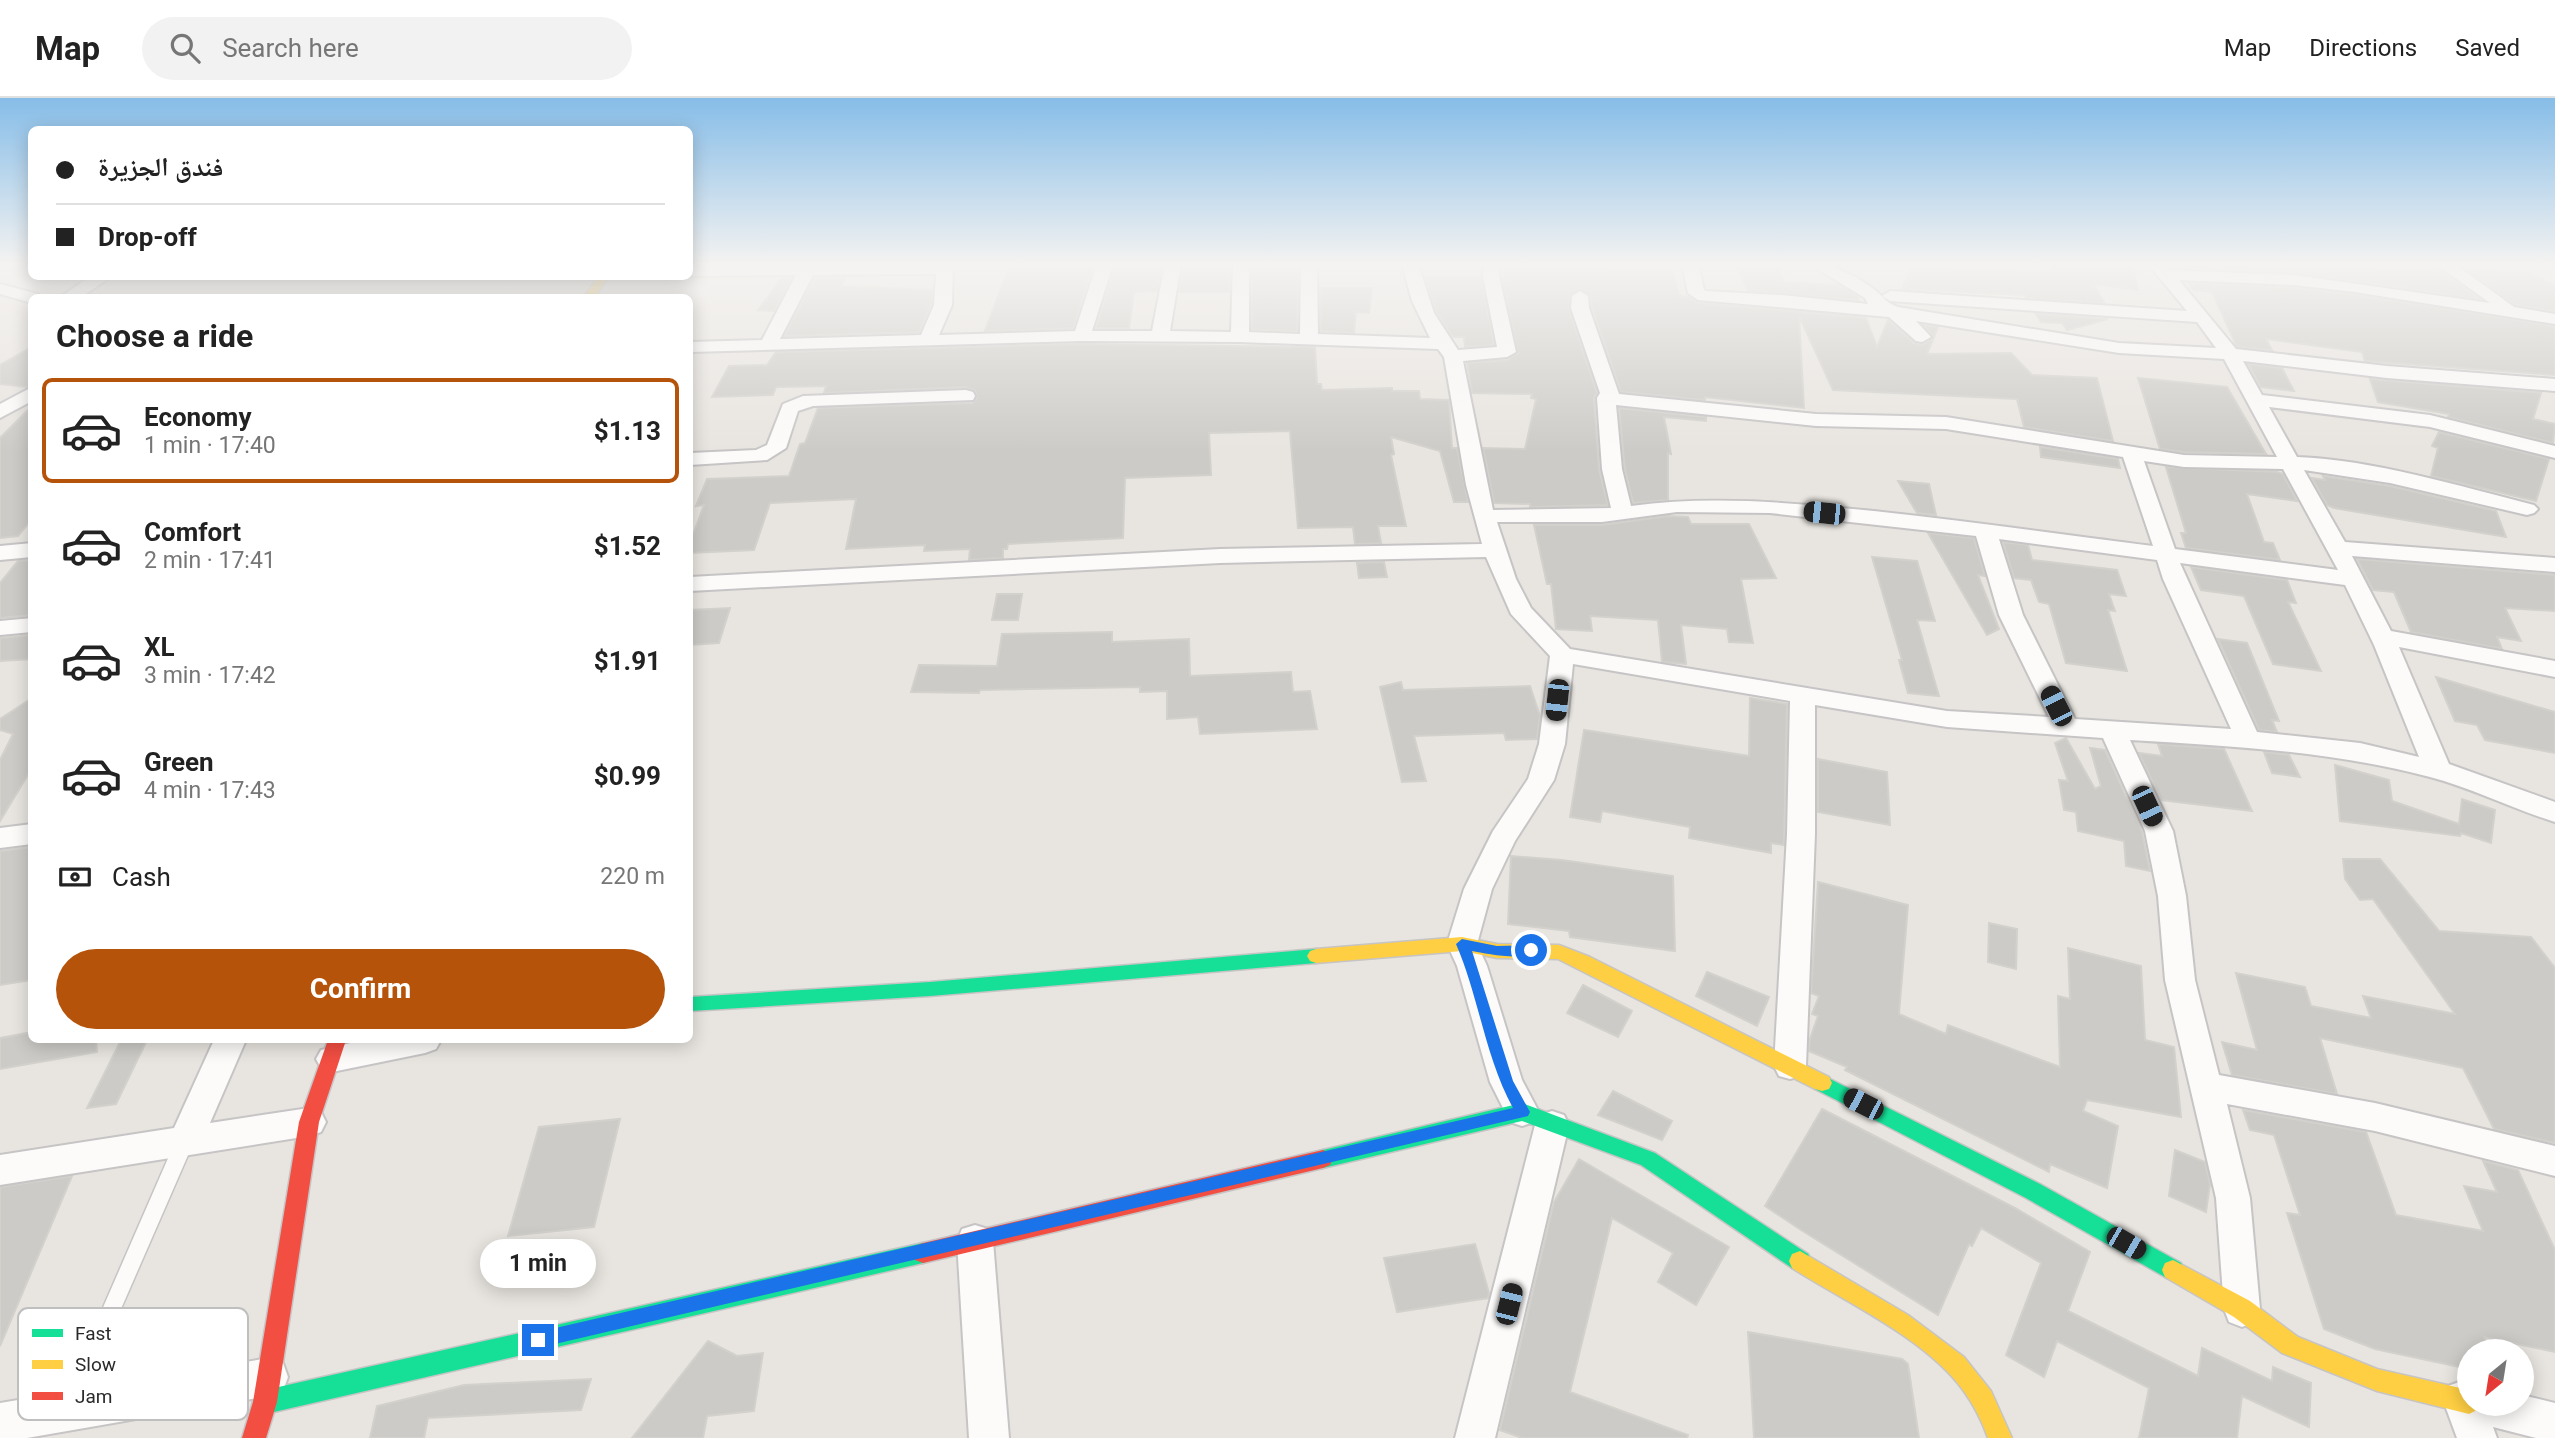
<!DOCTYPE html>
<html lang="en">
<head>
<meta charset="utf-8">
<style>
  :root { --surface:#fff; --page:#f2f2f2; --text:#222; --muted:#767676; --line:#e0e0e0; --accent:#b45309 }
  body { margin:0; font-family:Roboto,"Noto Naskh Arabic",sans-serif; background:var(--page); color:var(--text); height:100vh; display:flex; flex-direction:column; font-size:26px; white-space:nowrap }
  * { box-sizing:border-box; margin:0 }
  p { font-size:23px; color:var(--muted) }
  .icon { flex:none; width:38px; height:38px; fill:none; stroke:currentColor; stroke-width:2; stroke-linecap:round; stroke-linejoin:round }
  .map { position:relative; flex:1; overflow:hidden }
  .drawer { position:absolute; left:28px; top:196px; width:665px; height:749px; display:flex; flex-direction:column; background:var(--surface); border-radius:10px; box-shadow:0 4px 18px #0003 }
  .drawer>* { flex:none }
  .hud { position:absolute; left:28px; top:28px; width:665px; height:154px; border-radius:10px; box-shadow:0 4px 18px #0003; display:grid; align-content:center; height:154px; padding:0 28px; background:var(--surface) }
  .needle { width:46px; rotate:210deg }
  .tools { position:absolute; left:2457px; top:1241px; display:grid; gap:14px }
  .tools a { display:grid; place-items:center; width:77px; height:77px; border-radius:50%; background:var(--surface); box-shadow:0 4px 18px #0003; font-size:35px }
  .end { position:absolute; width:32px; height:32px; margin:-16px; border:9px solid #1a73e8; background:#fff; box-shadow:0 0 0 4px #fff }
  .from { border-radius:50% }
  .bubble { position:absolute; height:49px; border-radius:24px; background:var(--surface); box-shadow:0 4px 18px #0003; font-size:23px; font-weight:700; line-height:49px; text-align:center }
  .car { position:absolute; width:21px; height:42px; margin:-21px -10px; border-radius:9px; box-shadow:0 0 5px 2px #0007; background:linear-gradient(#222 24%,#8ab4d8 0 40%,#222 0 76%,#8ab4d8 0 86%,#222 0) }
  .hud b { display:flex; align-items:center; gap:24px; height:66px; font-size:26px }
  .hud b+b { border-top:2px solid var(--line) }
  .hud i { width:18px; height:18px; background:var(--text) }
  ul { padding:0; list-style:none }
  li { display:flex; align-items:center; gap:21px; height:105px; margin:0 14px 10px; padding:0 14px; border:4px solid transparent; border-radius:10px }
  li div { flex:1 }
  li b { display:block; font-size:26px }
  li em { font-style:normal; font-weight:700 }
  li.active { border-color:var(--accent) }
  li>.icon { width:63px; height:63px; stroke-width:1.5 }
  h2 { padding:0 28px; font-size:32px; line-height:84px }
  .pay { display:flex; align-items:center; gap:18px; height:77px; padding:0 28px; font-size:26px }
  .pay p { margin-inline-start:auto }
  .primary-button { display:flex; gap:14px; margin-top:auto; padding:14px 28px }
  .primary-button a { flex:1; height:80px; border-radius:42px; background:var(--accent); color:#fff; font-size:28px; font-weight:700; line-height:80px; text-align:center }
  header { display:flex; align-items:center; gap:42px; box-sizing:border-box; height:98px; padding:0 35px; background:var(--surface); border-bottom:2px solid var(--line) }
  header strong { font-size:33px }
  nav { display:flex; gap:38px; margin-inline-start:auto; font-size:24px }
  .search { width:490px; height:63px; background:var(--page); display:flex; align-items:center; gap:18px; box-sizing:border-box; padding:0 24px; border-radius:38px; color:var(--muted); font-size:26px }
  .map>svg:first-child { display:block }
  .building { fill:#cdcbc7; stroke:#d3d1cc; stroke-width:2 }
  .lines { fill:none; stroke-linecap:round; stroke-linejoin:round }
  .lane-casing { stroke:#c6c4c5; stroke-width:20 }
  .street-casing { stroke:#c6c4c5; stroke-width:4 }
  .fast-casing { stroke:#c6c4c5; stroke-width:3 }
  .slow-casing { stroke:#c6c4c5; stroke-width:3 }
  .jam-casing { stroke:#c6c4c5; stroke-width:3 }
  .lane { stroke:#fcfbfa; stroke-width:17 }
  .street { fill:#fcfbfa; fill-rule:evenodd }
  .fast { fill:#16e098; fill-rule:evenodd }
  .slow { fill:#ffcf43; fill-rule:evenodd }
  .jam { fill:#f24e42; fill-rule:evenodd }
  .route { fill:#1a73e8 }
  .key { fill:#fff; stroke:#bfbfbf; stroke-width:2 }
  .key-label { font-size:19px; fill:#2a2a2a }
</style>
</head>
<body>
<header>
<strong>Map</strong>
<div class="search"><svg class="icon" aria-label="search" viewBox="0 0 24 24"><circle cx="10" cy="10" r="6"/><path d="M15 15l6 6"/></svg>Search here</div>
<nav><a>Map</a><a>Directions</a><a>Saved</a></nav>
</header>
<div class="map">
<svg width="2555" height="1340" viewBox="0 0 2555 1340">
  <rect width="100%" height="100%" fill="#e8e5e0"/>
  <path class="building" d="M1010 166H1094L1073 230 985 233Z
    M1115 166 1162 167 1157 193 1134 194 1129 230H1096Z
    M1184 166H1230V194H1179Z
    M1505 166H1605V170L1672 172 1680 198 1689 199 1698 205 1866 220 1877 249 1888 222 1914 245 1922 247 1934 239 1923 227 1938 229 1927 256 2011 255 2032 277 2097 280 2113 343 2024 329 2017 301 1833 292 1799 218 1804 310 1705 299V302L1621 294 1592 209 1591 198 1579 191 1569 198V211L1597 295 1594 300 1599 371 1608 407 1530 409V406L1494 405 1483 350 1525 351 1536 301 1531 300 1532 296 1472 295 1467 265 1507 262 1518 255 1502 180H1504Z
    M1735 166H1775L1785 184 1838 187 1857 198 1859 202 1748 193Z
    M1913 166H1946L1950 171 2054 174 2053 167 2056 166H2132L2138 192 2094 186 2104 205 2026 200 2025 197 1902 191Z
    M2179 166H2367L2372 170 2439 171 2480 201 2294 174 2181 170Z
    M1252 167H1298L1297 233 1252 231Z
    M2468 172 2530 174 2555 188V213L2515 207Z
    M1425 179H1481L1494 247 1465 249 1464 239H1453L1436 214Z
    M815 180H845L841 188 932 192 931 206 919 234 784 238Z
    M781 181H791L774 213 758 212Z
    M2189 185 2294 190 2355 197 2555 228V277L2365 263 2362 254 2266 241 2272 252 2237 249 2212 194 2193 192Z
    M1320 190H1372L1369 215 1356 214 1354 235 1321 233Z
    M2036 216 2108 221 2067 232 2062 225 2041 224Z
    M1082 246 1315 249 1317 286H1321L1322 292 1392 290V293H1419L1420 301 1449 302 1452 350H1457L1468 404H1454L1440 353 1391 339 1394 356 1391 357 1406 428H1378L1381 445 1355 446 1353 429 1298 430 1290 333 1209 335 1211 377 1125 380 1123 440 1008 446 1007 451H1003V460L969 462 970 451 924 453 925 447 846 451 856 401 770 405 754 452 690 455V445L704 407 696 408 707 381 789 378 800 346 805 345 818 310 973 305 977 299 975 293 966 289 824 295 826 288 776 289 773 297 712 299 729 268 767 267 776 254Z
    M32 249V287L27 289 0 286V267Z
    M2248 266 2282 270 2294 293 2261 289Z
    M2138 280 2227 289 2266 356 2184 354 2160 351Z
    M2370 281 2541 295 2533 321 2555 326 2553 345 2448 319 2449 316 2378 304Z
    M32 308V421L18 438 0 440V340Z
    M1619 310 1706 319V323L1664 319 1671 356 1668 355V402L1633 405 1625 371Z
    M2439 334 2549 361 2536 403 2431 378 2438 350 2432 348Z
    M2040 349 2118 361 2120 370 2041 359Z
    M2166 369 2277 374 2283 376 2297 403 2247 396 2264 444 2273 445 2280 462 2186 450 2181 435H2186Z
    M2323 378 2390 388 2496 413 2506 439 2334 410 2327 407 2312 380 2325 382Z
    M1898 383 1929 386 1936 417 1917 415Z
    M1667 418 1688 419 1691 426H1749L1776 480 1741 481 1753 545 1729 544 1727 531 1681 527 1686 566 1662 564 1658 522 1590 518 1592 533 1556 531 1551 486H1547L1534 427H1602Z
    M1928 435 1974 440 1985 478 1978 477 1999 531 1987 537Z
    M2003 444 2028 447 2032 462 2117 472 2126 498 2109 496 2115 513 2108 512 2127 573 2066 565 2049 506 2039 504 2031 482 2014 480Z
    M1872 459 1917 463 1935 523 1917 522 1939 598 1908 595 1899 562H1902Z
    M2357 461 2555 477V513L2505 510 2521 543 2497 539 2502 551 2411 534 2394 494 2373 492Z
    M32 462V517L0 520V485L18 463Z
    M1384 464 1387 479 1359 480 1357 465Z
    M2191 469 2287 482 2296 505 2288 504 2321 573 2273 566 2244 498 2201 492Z
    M997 496H1022L1018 522H992Z
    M730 510 719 545 690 547V512Z
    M1112 534V544L1189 541 1190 578 1291 574 1293 594 1310 593 1317 631 1200 636 1198 619 1167 621V593L1140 594V589L980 592 979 595 911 594 919 567 997 568 1002 536Z
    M32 537V561L0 563V540Z
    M2218 541 2247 545 2279 623 2272 622 2277 634 2259 632Z
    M2436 579 2555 614V655L2485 642 2477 627 2455 623Z
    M1401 584 1403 592 1530 588 1540 618 1537 641 1506 642 1504 635 1414 638 1426 683 1402 684 1380 589Z
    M32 600V670L0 723V662L13 636 0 632V621Z
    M1750 600 1787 606 1784 747 1771 745V755L1689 740 1690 729 1602 713 1600 724 1570 719 1584 632 1749 658Z
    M2066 640 2095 691 2101 688 2090 650 2105 652 2142 734 2150 773 2126 768 2124 743 2078 733 2076 714 2064 712 2059 682 2068 683 2055 645Z
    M2158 646 2224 651 2252 713 2161 702 2139 655 2162 658Z
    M2264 654 2289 657 2300 679 2272 675Z
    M1818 661 1887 674 1890 727 1818 714Z
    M2335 667 2389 682 2392 703 2459 726 2462 701 2495 712 2491 745 2461 735 2460 738 2340 723Z
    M32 749V882L0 887V753Z
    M1511 758 1562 762 1673 778 1675 853 1570 839 1569 833 1508 826Z
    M2343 761H2380L2439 833 2531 839 2555 870V1045L2494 1031 2463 970 2320 940 2337 996 2232 977 2222 944 2257 952 2236 875 2305 889 2311 908 2371 920 2363 898 2455 916 2373 801 2360 802 2345 781Z
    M1818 784 1908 807 1899 916 1946 936 1948 927 2060 969 2058 898 2070 901 2068 850 2141 868 2145 942 2174 949 2181 1019 2087 1002 2083 1013 2118 1028 2107 1090 2050 1066 2049 1074 1845 972 1847 969 1809 953 1810 941 1818 918 1812 916 1819 898 1811 895Z
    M1989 825 2017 831 2016 871 1988 864Z
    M1707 874 1769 899 1757 928 1696 898Z
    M1583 887 1632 913 1618 939 1567 915Z
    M32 934V942H96L97 954 0 971V940Z
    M121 942H147L116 1006 87 1010Z
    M1613 993 1672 1023 1662 1042 1598 1017Z
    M1822 1011 2015 1110 2090 1154 2068 1213 2198 1278 2202 1250 2272 1283 2273 1269 2311 1285 2309 1329 2242 1298 2237 1340H2139L2149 1290 2057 1243 2044 1279 2006 1257 2041 1165 1981 1130 1972 1148 1969 1146 1938 1217 1801 1132 1765 1108Z
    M2243 1012 2366 1034 2396 1117 2483 1133 2464 1088 2497 1094 2483 1063 2518 1072 2555 1152V1254L2484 1239 2490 1253H2469V1271L2375 1251 2324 1231 2287 1115 2300 1117 2274 1037 2250 1032Z
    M620 1021 594 1129 508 1138 539 1029Z
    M2175 1052 2205 1064 2210 1086 2206 1114 2169 1098Z
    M1579 1061 1729 1149 1696 1207 1658 1184 1673 1155 1612 1120 1570 1294 1688 1337 1687 1340H1522L1500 1332 1554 1104Z
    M72 1078 0 1248V1089Z
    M1475 1146 1489 1195 1488 1200 1397 1214 1384 1160Z
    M1748 1234 1902 1261 1908 1266 1919 1340H1754Z
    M708 1243 737 1258 763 1255 754 1313 707 1318 703 1340H632Z
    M591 1281 581 1312 428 1320 424 1340H370L377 1308 464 1287Z"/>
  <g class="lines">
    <defs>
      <path id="lane" d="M99 1240 184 1045"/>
      <path id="street" d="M953 166 952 207 939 237 1075 233 1097 166H1113L1092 233H1152L1165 166H1181L1170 233 1231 234 1233 166H1249V234L1300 236 1301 166H1317L1318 236 1430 240 1412 203 1402 166H1418L1434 215 1458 252 1497 249 1483 178 1484 166H1500L1499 178 1516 254 1507 259 1463 263 1493 412 1611 410 1602 371 1597 300 1600 295 1571 210 1572 198 1580 193 1588 198 1589 210 1619 296 1816 316 1946 319 2184 357 2277 359 2224 261 2119 255 1916 223 1931 239 1922 244 1916 243 1889 219 1698 202 1688 195 1682 166H1698L1704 192 1706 193 1782 197 1868 206 1865 200 1809 166C1832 166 1858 178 1876 193 1885 200 1886 205 1898 209L2119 245 2216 250 2197 224 1890 203 1882 198 1890 193 2187 213 2148 166H2165L2170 172 2294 177 2490 205 2436 166H2455L2514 209 2555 216V226L2355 194 2294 187 2179 182 2236 251 2387 268 2555 281V293L2387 280 2243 263 2262 297 2430 317 2555 348V360L2430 329 2269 309 2297 359C2370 361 2463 389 2534 407L2538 411 2534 415 2527 417 2390 385 2304 372 2345 444 2555 460V474L2352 458 2391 533 2555 563V579L2399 549 2449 666 2555 704V724C2513 711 2472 690 2430 679 2332 653 2230 648 2130 642L2173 733 2186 798 2195 882 2219 977 2375 1005 2555 1048V1078L2375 1033 2227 1006 2250 1100 2260 1211 2255 1224 2242 1229 2229 1224 2224 1211 2216 1100 2165 882 2158 798 2145 733 2103 640 1947 629 1815 607V736L1806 968 1801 978 1790 981 1779 978 1774 968 1787 736 1790 603 1573 566 1565 646 1554 682 1515 743 1492 791 1477 846 1487 868 1522 982 1539 1014 1534 1024 1522 1028 1510 1024 1490 984 1457 868 1447 846 1464 791 1493 733 1528 681 1539 646 1550 558 1511 516 1486 459 1220 465 690 493V479L1220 451 1482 446 1466 387 1444 259 1438 251 1240 244 1082 243 690 254V244L762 242 796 177 690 178V168ZM936 176 934 207 921 237 780 241 813 177ZM1616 307 1816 328 1946 331 2123 359 2153 448C2060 436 1967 423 1874 413 1792 405 1712 397 1631 408L1622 371ZM2144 363 2184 369 2283 371 2338 472 2175 451ZM1677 414 1770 415 1976 438 1999 517 2049 619 1947 613 1570 551 1531 510 1516 481 1497 424H1602ZM1999 441 2157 462 2163 481 2231 631 2075 621 2023 517ZM2180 465 2345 487 2374 547 2419 659 2360 645 2257 634Z
        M91 178H112L80 200H59Z
        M0 186 38 196 40 200H32V205L0 196Z
        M32 289V303L0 320V306Z
        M966 292 973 294 975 298 973 302 813 308 798 313 786 350 767 362 690 367V355L756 352 767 347 783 306 803 298Z
        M32 445V459L0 462V448Z
        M32 520V534L0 537V523Z
        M32 726V746L0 750V730Z
        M214 942H246L210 1025 309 1010 321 1014 326 1024 321 1034 309 1038 0 1087V1057L174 1030Z
        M363 942H441L436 951 425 955 332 974 321 970 316 961 321 952Z
        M1552 1013 1564 1017 1569 1027 1495 1340H1455L1535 1027 1540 1017Z
        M975 1127 988 1131 993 1143 1009 1340H969L957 1143 962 1131Z
        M269 1260 283 1265 288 1279 283 1293 269 1298 27 1340H0V1305Z
        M2462 1283 2469 1286V1306H2522V1297L2555 1305V1340H2536L2493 1329 2497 1340H2457L2443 1302 2448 1288Z"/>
      <path id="fast" d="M1316 851 1322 853 1325 858 1322 863 1316 865 930 898 690 913V899L930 884Z
        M1822 977 2040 1086 2181 1165 2184 1172 2181 1179 2173 1182 2165 1179 2026 1100 1815 991 1812 985 1815 979Z
        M1522 1005 1655 1055 1808 1156 1811 1163 1808 1170 1800 1173 1792 1170 1641 1067 1522 1023 1323 1070 1316 1067 1313 1061 1316 1055 1323 1052Z
        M923 1145 931 1148 934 1155 931 1162 923 1165 265 1316 257 1312 253 1304 257 1296 265 1292Z"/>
      <path id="slow" d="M599 178H609L594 200H583Z
        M1462 839 1497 846 1559 847 1590 859 1829 979 1832 985 1829 991 1822 993 1815 991 1558 861 1497 860 1462 853 1316 865 1310 863 1307 858 1310 853 1316 851Z
        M1800 1153 1908 1217 1964 1259 1991 1293 2012 1340H1988C1982 1323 1974 1307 1963 1292 1925 1240 1847 1205 1792 1170L1789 1163 1792 1156Z
        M2173 1162 2250 1203 2298 1239 2377 1271 2469 1292V1306H2480L2477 1312 2469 1316 2377 1293 2282 1255 2234 1219 2165 1179 2162 1172 2165 1165Z"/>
      <path id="jam" d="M328 942H346L319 1024 277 1304 266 1340H242L253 1304 299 1024Z
        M1323 1052 1330 1055 1333 1061 1330 1067 1323 1070 923 1165 915 1162 912 1155 915 1148 923 1145Z"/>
    </defs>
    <use href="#lane" class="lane-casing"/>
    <use href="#street" class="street-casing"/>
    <use href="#fast" class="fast-casing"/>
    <use href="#slow" class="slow-casing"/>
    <use href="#jam" class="jam-casing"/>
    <use href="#lane" class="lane"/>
    <use href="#street" class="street"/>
    <use href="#fast" class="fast"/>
    <use href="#slow" class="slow"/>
    <use href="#jam" class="jam"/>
  </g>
  <linearGradient id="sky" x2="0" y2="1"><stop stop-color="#86bde8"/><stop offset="0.47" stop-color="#f5f3f1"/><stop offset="1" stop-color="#f5f3f1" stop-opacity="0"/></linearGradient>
  <rect width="2555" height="354" fill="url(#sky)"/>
  <path class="route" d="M1462 841 1497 848 1531 847 1538 852C1527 864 1487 856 1472 853L1513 983 1530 1014 1528 1018 538 1250 532 1247 530 1242 532 1236 538 1234 1513 1010C1485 959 1479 899 1456 846Z"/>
  <rect x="18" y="1210" width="230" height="112" rx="10" class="key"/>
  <rect x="32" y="1231" width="31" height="8" fill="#16e098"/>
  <rect x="32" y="1262" width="31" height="9" fill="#ffcf43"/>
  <rect x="32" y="1294" width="31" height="8" fill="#f24e42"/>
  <g class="key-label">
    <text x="75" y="1242">Fast</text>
    <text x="75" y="1273">Slow</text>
    <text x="75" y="1305">Jam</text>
  </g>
</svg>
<div class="tools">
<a><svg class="needle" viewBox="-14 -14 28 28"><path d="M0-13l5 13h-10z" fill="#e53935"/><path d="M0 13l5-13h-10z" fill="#767676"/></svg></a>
</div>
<i class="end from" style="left:1531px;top:852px"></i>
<i class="end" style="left:538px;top:1242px"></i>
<div class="bubble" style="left:480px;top:1141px;width:116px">1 min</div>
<i class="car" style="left:1824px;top:415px;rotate:276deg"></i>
<i class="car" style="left:1557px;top:602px;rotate:186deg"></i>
<i class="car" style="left:2056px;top:608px;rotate:333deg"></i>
<i class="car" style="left:2147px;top:708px;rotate:155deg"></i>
<i class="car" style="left:1863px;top:1006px;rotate:297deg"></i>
<i class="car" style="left:2126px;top:1145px;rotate:120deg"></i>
<i class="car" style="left:1509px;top:1206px;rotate:14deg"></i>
<div class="hud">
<b><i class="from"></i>فندق الجزيرة</b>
<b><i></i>Drop-off</b>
</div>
<section class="drawer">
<h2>Choose a ride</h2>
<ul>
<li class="active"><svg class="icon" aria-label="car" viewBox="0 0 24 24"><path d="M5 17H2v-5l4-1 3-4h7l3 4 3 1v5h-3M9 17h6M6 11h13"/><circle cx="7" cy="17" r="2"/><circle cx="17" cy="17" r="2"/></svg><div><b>Economy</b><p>1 min · 17:40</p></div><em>$1.13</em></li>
<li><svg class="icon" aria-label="car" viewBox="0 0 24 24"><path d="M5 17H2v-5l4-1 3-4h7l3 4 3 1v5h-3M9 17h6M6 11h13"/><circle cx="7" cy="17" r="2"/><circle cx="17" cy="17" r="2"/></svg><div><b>Comfort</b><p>2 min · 17:41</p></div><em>$1.52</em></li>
<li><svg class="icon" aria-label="car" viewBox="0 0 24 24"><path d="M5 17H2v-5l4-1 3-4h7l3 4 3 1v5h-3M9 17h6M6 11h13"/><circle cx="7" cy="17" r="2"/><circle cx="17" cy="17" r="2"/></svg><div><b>XL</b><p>3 min · 17:42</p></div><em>$1.91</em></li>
<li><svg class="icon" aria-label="car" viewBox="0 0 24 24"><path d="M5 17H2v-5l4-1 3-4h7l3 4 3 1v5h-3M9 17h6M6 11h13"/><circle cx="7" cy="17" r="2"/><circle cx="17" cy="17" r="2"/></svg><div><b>Green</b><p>4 min · 17:43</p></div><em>$0.99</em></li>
</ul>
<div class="pay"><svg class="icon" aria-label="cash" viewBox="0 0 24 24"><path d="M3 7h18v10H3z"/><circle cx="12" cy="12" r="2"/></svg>Cash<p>220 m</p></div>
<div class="primary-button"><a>Confirm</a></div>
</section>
</div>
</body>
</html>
